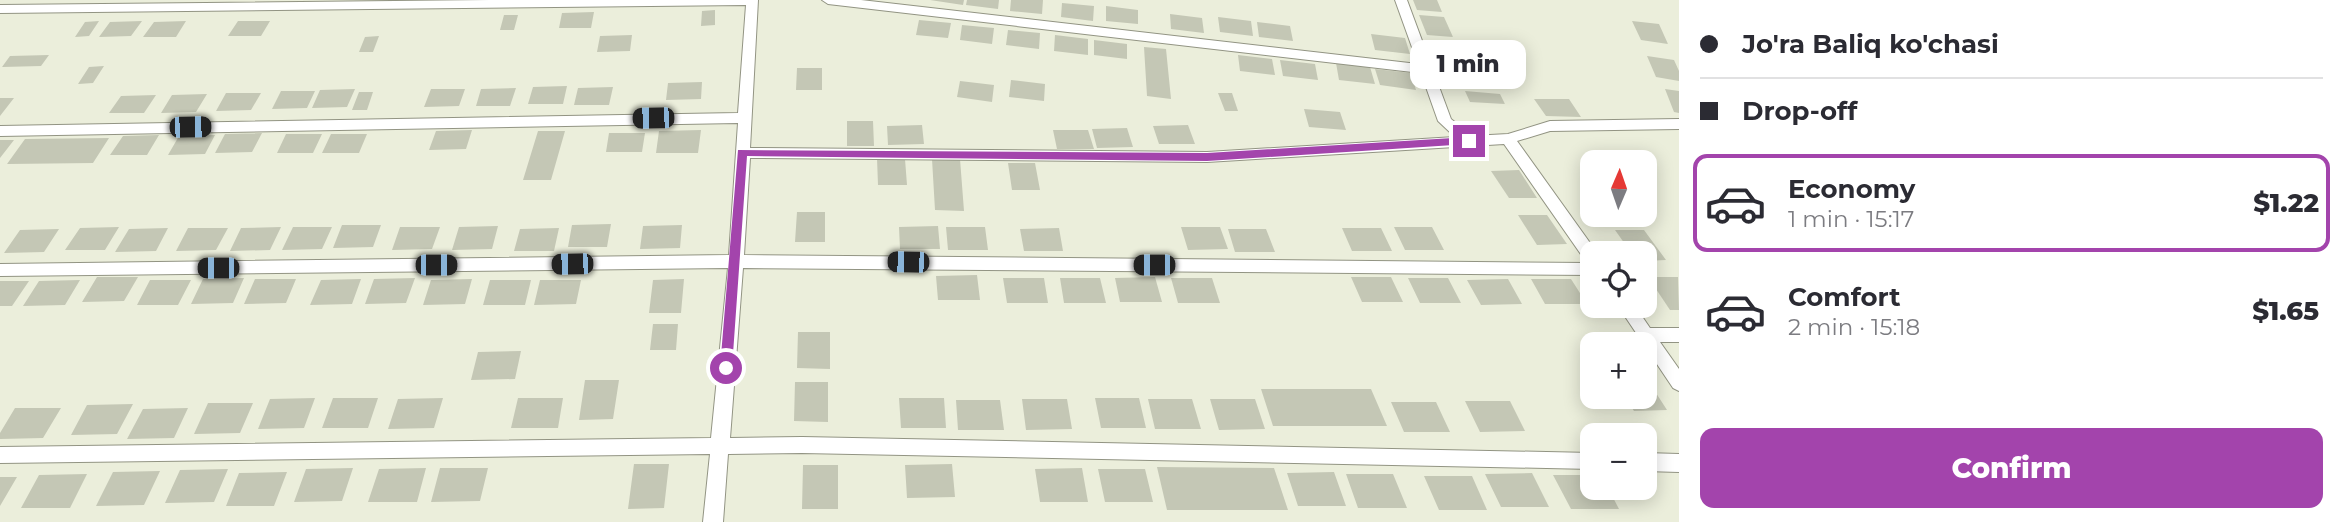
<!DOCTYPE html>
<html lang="en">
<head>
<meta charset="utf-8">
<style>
  :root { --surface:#fff; --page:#f7f7f7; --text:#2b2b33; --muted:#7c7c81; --line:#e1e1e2; --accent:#a344ac }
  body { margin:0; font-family:Montserrat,sans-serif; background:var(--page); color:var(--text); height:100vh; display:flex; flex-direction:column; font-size:26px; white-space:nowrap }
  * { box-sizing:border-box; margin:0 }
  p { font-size:23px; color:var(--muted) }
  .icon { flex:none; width:38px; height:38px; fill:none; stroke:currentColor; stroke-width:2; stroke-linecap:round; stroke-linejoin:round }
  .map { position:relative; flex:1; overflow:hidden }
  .details { display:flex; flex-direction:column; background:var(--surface); width:665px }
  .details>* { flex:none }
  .guide { display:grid; align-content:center; height:154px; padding:0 21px; background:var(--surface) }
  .needle { width:46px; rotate:2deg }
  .fabs { position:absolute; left:1580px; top:150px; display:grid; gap:14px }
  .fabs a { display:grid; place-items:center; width:77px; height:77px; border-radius:14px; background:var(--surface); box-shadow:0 4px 18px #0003; font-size:35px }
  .end { position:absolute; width:32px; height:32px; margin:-16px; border:9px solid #a344ac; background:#fff; box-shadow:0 0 0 4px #fff }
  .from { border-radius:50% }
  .bubble { position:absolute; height:49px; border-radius:14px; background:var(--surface); box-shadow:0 4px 18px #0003; font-size:23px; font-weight:800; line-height:49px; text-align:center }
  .car { position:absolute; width:21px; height:42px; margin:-21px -10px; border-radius:9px; box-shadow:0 0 5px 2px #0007; background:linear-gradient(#222 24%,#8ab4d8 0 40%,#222 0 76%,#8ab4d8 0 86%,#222 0) }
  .guide b { display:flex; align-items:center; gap:24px; height:66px; font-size:26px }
  .guide b+b { border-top:2px solid var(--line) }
  .guide i { width:18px; height:18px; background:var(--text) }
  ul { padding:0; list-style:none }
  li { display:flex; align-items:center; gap:21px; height:98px; margin:0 14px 10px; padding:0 7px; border:4px solid transparent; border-radius:14px }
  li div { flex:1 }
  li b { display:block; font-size:26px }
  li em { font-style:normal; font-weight:800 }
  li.active { border-color:var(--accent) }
  li>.icon { width:63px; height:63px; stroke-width:1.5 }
  .cta { display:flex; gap:14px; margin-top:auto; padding:14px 21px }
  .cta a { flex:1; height:80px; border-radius:14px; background:var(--accent); color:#fff; font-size:28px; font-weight:800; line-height:80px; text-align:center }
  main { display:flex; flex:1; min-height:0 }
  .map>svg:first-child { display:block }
  .building { fill:#c4c7b5 }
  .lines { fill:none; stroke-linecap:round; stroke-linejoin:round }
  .street-casing { stroke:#929483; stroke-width:2 }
  .street { fill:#fff; fill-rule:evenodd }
  .route { fill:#a344ac }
</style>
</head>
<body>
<main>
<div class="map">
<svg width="1679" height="522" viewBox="0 0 1679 522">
  <rect width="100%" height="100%" fill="#ebeedb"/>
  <path class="building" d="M930 0H964L963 5Z
    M967 0H999L998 9 966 5Z
    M1011 0H1043L1042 14 1010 11Z
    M1413 0H1437L1442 12 1417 10Z
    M1062 3 1094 6 1093 21 1061 17Z
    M1106 6 1138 10V24L1106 21Z
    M715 10V25L701 26 702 11Z
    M594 12 591 28H559L562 13Z
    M1170 14 1202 18 1204 33 1171 29Z
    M504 15H518L514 30H500Z
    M1419 15 1444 17 1453 37 1427 35Z
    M1218 17 1251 21 1253 36 1220 32Z
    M919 20 951 23 948 38 916 35Z
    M99 21 89 36 75 37 85 22Z
    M142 21 131 36 99 37 110 22Z
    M186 21 176 37H143L154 22Z
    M238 21H270L261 36H228Z
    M1632 21 1659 24 1668 44 1641 40Z
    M1257 22 1290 26 1293 41 1259 37Z
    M962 25 994 28 992 44 960 40Z
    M1008 30 1040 33 1039 49 1006 45Z
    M1371 34 1405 38 1410 54 1375 50Z
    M632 35 630 51 597 52 600 36Z
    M1055 35 1088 39V55L1054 51Z
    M379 36 373 52H359L365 37Z
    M1094 40 1127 44V59L1094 55Z
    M1144 47 1166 49 1171 99 1147 96Z
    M49 55 41 66 2 67 10 56Z
    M1238 55 1272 59 1275 75 1240 71Z
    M1647 56 1674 60 1679 71V81L1656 77Z
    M1280 60 1315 64 1318 80 1283 76Z
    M1435 60 1462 63 1469 85 1442 82Z
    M1336 63 1370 67 1375 84 1339 80Z
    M104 66 93 83 78 84 89 67Z
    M797 68H822V90H796Z
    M1375 69 1411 73 1416 90 1380 85Z
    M1011 80 1045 84 1044 101 1009 97Z
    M960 81 994 85 992 102 957 97Z
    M702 82 701 99 666 100 668 83Z
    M567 86 563 104H528L533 87Z
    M613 87 609 105H574L578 88Z
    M516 88 510 106H476L481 89Z
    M355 89 347 107 312 108 320 90Z
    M431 89H465L459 106 424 107Z
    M1665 89 1679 91V113L1674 112Z
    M281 91H315L307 108 272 109Z
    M1465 91 1500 94 1505 104 1470 102Z
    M359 92H373L367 110H352Z
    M226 93H261L251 110 216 111Z
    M1218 93H1232L1238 111H1225Z
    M207 94 196 112 161 113 172 95Z
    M156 95 144 113H109L121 96Z
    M0 98H14L0 116Z
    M1534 99H1569L1581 117 1546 116Z
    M1304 109 1340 112 1346 130 1309 127Z
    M847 121H873L874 146H847Z
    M922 125 924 144 888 145 887 126Z
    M1188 125 1195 144H1159L1153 126Z
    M1127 128 1133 147 1097 148 1092 129Z
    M472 130 466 149 429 150 436 131Z
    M701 130 698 153H656L659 131Z
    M1053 130H1088L1094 149H1057Z
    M538 131H565L551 180H523Z
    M262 133 252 152 215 153 225 134Z
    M609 133H645L642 152H606Z
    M286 134H322L313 153H277Z
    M331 134H367L359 153H322Z
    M159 135 147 155H110L123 136Z
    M215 135 205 154 168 155 179 136Z
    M109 138 93 163 7 164 25 139Z
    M0 140H14L0 158Z
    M877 158 905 159 907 185H878Z
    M932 159H960L964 211 935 210Z
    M1008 163H1035L1040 190H1012Z
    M1519 170 1537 198H1509L1491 171Z
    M797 212H825V242H795Z
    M1518 215H1547L1567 244 1537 245Z
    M1610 215H1639L1645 222H1615Z
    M611 224 607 247H568L572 225Z
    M342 225H381L373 247 333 248Z
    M682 225 680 248 640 249 643 226Z
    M498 226 492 249 452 250 459 227Z
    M938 226 940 249H900L899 227Z
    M119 227 105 250H65L80 228Z
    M281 227 270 250 230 251 241 228Z
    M293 227H332L322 249 282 250Z
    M400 227H440L432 249 392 250Z
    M946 227H985L988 250H948Z
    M1181 227H1220L1228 249 1188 250Z
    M1394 227H1432L1444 250H1405Z
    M168 228 156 251 115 252 129 229Z
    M188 228H228L216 250 176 251Z
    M559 228 554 251H514L520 229Z
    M1059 228 1063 251H1024L1020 229Z
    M1342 228H1381L1392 251H1352Z
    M59 229 44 252 4 253 20 230Z
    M1228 229H1266L1275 252H1235Z
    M1615 230H1644L1666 260 1645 261V254H1632Z
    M977 275 980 300H938L936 276Z
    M97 277H138L124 301 82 302Z
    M1155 277 1162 302H1120L1115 278Z
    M1351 277H1391L1403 302H1362Z
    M1648 277H1678L1679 310H1670Z
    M244 278 233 303 191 304 203 279Z
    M415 278 406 303 365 304 374 279Z
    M1003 278H1044L1048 303H1007Z
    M1060 278H1100L1106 303H1064Z
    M1171 278H1212L1220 303H1178Z
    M1408 278H1448L1461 303H1420Z
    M255 279H296L286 303 244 304Z
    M361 279 352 304 310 305 321 280Z
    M472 279 465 304 423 305 431 280Z
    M684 279 681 313H649L653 280Z
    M1508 279 1522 304 1481 305 1467 280Z
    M1531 279H1571L1587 304H1545Z
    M80 280 65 305 23 306 39 281Z
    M150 280H191L178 305H137Z
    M490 280H531L525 305H483Z
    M540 280H581L576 304 534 305Z
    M0 281H29L12 306H0Z
    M653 324H678L676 350H650Z
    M798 332H830V369L797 368Z
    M521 351 515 379 471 380 478 352Z
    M1645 376 1667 410 1634 411 1625 397H1645Z
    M585 380H619L613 419 579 420Z
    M795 382H828V422L794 421Z
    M1261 389H1371L1387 426H1273Z
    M315 398 304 428 258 429 270 399Z
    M333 398H378L368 428H322Z
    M443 398 434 428 388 429 398 399Z
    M518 398H563L558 428H511Z
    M899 398H944L946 428H901Z
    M1095 398H1139L1146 428H1101Z
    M1022 399H1067L1072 429 1026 430Z
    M1148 399H1192L1201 429H1155Z
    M1210 399H1255L1265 429 1219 430Z
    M956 400H1000L1004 430H958Z
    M1465 401H1510L1525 431 1480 432Z
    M1391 402H1436L1450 432H1404Z
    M208 403H253L240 433 194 434Z
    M133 404 117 434 71 435 87 405Z
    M15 408H61L43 438 0 439V433Z
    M188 408 174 438 127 439 143 409Z
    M634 464H669L664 508 628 509Z
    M952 464 955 497 907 498 905 465Z
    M803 465H838V509H802Z
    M1157 467 1274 468 1288 510H1167Z
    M353 468 342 501 294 502 306 469Z
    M426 468 417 502H368L379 469Z
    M440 468H488L480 501 431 502Z
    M1082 468 1088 502H1040L1035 469Z
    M228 469 214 502 165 503 180 470Z
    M1098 469H1145L1153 502H1105Z
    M160 471 144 505 96 506 113 472Z
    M287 472 274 506H226L239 473Z
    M1334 472 1346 506H1298L1287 473Z
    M1532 473 1549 507H1501L1485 474Z
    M87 474 70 508H21L39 475Z
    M1346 474H1393L1407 508H1358Z
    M1553 475H1592V488H1608L1619 509H1571Z
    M1424 476H1472L1487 510H1439Z
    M0 477H17L0 506Z"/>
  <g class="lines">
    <defs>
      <path id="street" d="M489 0H758L750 148 1207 152 1455 137 1438 121 1421 73 828 4 822 0H861L1418 64 1395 0H1407L1451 119 1472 136 1508 134 1550 121 1679 119V129L1550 131 1517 141 1598 254H1592V275L743 268 730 438 802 437 1592 453V469L802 453 728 454 723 522H703L710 454 0 463V447L711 438 728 268 0 276V264L729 255 738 123 0 136V126L738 113 746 5 0 13V5ZM1504 144 1587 263 744 255 750 158 1207 162Z
        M1618 306H1635L1650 328H1679V342H1660L1679 369V391L1673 388Z
        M1645 453 1679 454V472L1645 471Z"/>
    </defs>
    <use href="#street" class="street-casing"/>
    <use href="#street" class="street"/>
  </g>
  <path class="route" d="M1469 137 1474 141 1469 144 1207 161 747 156 732 368 726 373 720 368 738 150 1207 153Z"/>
</svg>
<div class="fabs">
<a><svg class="needle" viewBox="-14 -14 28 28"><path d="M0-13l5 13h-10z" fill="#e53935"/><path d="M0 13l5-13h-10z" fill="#7c7c81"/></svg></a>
<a><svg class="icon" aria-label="locate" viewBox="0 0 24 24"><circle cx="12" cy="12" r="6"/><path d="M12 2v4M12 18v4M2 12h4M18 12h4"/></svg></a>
<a>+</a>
<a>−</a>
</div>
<i class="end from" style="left:726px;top:368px"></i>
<i class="end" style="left:1469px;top:141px"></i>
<div class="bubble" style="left:1410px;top:40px;width:116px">1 min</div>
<i class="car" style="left:653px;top:118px;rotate:269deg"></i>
<i class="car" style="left:190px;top:127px;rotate:89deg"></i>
<i class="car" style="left:908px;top:262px;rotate:271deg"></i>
<i class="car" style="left:572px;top:264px;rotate:269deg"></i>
<i class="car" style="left:436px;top:265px;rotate:90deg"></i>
<i class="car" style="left:1154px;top:265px;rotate:270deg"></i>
<i class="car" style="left:218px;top:268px;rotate:270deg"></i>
</div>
<section class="details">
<div class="guide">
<b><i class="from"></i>Jo'ra Baliq ko'chasi</b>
<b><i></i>Drop-off</b>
</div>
<ul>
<li class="active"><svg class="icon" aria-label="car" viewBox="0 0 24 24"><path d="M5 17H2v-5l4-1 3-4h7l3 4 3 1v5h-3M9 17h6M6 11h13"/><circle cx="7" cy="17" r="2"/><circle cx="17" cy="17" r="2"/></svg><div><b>Economy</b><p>1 min · 15:17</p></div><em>$1.22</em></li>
<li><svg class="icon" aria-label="car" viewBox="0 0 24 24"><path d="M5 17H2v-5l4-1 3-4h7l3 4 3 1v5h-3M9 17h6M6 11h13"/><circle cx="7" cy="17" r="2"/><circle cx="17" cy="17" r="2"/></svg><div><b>Comfort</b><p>2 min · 15:18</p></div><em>$1.65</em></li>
</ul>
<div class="cta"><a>Confirm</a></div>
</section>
</main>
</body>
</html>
